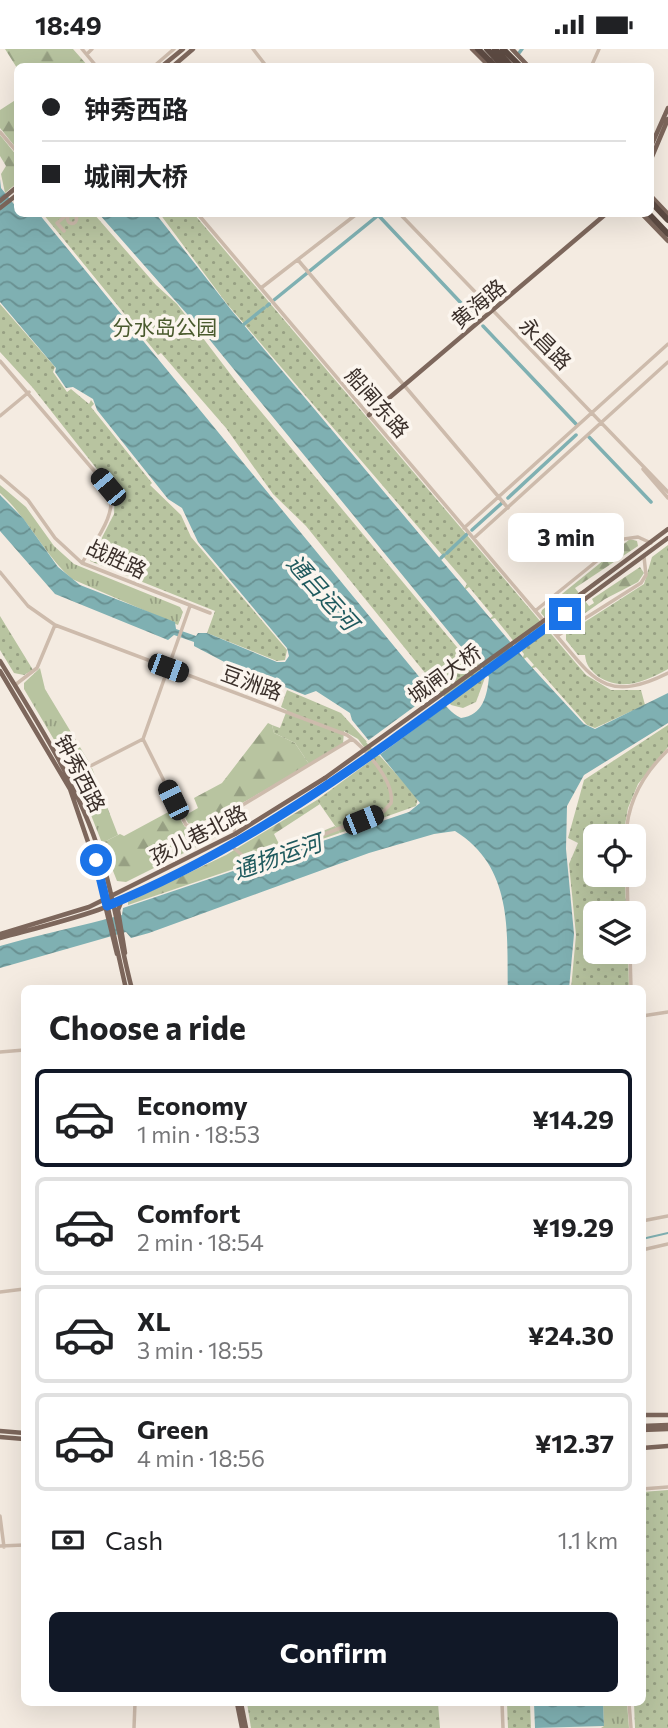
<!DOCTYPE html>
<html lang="en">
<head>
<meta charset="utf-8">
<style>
  :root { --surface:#fff; --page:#f6f6f6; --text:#202124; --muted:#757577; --line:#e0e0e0; --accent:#111827 }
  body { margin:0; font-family:Commissioner,"Noto Sans SC",sans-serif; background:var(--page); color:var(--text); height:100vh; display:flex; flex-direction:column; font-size:26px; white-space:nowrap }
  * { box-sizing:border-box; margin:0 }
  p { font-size:23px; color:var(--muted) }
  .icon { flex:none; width:38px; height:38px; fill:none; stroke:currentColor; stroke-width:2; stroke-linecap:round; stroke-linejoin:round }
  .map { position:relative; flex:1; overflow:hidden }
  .side { position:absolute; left:21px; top:936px; width:625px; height:721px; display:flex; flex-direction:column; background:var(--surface); border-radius:10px; box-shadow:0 7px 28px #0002 }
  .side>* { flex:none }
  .top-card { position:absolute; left:14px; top:14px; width:640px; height:154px; border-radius:10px; box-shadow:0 7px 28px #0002; display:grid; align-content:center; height:154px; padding:0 28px; background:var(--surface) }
  .fabs { position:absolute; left:583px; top:775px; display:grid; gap:14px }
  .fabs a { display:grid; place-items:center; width:63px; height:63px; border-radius:10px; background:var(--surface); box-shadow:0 7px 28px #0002; font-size:35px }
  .end { position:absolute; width:32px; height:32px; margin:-16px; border:9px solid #1a73e8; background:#fff; box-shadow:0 0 0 4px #fff }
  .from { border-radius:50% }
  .bubble { position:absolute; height:49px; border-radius:10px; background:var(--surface); box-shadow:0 7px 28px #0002; font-size:23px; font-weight:700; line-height:49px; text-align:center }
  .car { position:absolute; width:21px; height:42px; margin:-21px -10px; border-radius:9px; box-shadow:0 0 5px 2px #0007; background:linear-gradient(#222 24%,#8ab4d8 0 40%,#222 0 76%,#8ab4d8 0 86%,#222 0) }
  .top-card b { display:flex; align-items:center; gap:24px; height:66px; font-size:26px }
  .top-card b+b { border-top:2px solid var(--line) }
  .top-card i { width:18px; height:18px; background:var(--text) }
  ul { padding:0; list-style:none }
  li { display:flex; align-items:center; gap:21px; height:98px; margin:0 14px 10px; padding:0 14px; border:4px solid var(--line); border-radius:10px }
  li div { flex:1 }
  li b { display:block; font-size:26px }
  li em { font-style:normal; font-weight:700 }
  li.current { border-color:var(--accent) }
  li>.icon { width:63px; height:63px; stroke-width:1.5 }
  h2 { padding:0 28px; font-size:32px; line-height:84px }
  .pay { display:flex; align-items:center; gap:18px; height:77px; padding:0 28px; font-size:26px }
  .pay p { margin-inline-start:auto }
  .button { display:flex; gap:14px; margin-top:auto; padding:14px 28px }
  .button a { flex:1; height:80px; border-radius:10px; background:var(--accent); color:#fff; font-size:28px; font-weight:700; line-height:80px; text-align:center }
  .status { display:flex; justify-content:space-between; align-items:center; height:49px; padding:0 35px; background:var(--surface); direction:ltr }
  .status svg { height:19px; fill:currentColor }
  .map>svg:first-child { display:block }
  .grass { fill:url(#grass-tufts) }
  .forest { fill:url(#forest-firs) }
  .park { fill:url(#park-dots) }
  .water { fill:url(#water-waves) }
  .pier { fill:#f4ebe1 }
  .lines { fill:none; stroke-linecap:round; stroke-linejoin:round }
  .stream { stroke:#7fb0b2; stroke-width:2 }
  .canal { stroke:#7fb0b2; stroke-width:3.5 }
  .minor { stroke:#cdbbac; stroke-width:3.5 }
  .major { stroke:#7d675c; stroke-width:4.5 }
  .highway { stroke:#5c4a42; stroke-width:6 }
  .major-bridge { stroke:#7d675c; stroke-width:4.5 }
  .highway-bridge { stroke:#5c4a42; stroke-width:6 }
  .route { stroke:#1a73e8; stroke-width:9 }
  .labels { text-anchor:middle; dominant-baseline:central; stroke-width:7; stroke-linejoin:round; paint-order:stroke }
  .street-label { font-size:21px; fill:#3b302b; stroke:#fbf5ee }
  .park-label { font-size:21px; fill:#4a5a2e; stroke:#fbf5ee }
  .water-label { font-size:23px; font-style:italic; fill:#1f5a5e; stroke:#fbf5ee }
</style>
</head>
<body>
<div class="status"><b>18:49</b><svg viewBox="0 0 49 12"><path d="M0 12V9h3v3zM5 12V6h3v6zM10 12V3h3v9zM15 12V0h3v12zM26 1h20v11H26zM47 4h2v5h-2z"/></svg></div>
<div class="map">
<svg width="668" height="1679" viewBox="0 0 668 1679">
  <defs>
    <pattern id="grass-tufts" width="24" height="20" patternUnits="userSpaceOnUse" patternTransform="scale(1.75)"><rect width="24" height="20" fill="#b8c4a0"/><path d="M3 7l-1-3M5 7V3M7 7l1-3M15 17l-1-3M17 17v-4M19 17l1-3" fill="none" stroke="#97a083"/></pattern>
    <pattern id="forest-firs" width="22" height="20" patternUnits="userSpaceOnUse" patternTransform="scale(1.75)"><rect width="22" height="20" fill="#b8c4a0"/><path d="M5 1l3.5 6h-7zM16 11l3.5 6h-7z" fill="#97a083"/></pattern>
    <pattern id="park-dots" width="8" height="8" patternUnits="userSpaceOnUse" patternTransform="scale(1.75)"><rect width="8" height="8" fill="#b8c4a0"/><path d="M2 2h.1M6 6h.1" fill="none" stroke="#97a083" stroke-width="1.8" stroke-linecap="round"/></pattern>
    <pattern id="water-waves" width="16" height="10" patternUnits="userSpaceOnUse" patternTransform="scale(1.75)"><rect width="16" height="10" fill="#7fb0b2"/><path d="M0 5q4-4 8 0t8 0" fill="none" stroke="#699091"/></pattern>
  </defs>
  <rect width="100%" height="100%" fill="#f4ebe1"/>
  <path class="grass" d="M0 436 26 458 54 497 74 515 180 558 183 563 178 576 72 530C45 507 29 470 0 444Z
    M40 619 45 640 89 713 79 718 69 716 24 640V634Z
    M92 719 118 786 102 794 78 733 79 726Z
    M603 1654H627L629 1679H601L604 1677Z"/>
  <path class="forest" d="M5 0H73L88 17 17 19Z
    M17 50V100L0 79V61Z
    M0 86 17 107V134L5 144 1 125 6 117 0 107Z
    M630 490 637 492 638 497 575 539 589 557 594 554 592 550 640 518 644 524 638 533 605 550 564 579 555 580 541 564 542 561Z
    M268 674 272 676 274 684 295 694 309 715C288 727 203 781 188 774L184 767 198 759 194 749 222 734Z
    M317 751 320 755 274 785 281 799 335 777 340 784 128 856V853L226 806Z
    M174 760 185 778 193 781 227 767 230 770V781L126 833 117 832 102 794 120 785 124 787Z"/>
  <path class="park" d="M43 165H94L156 236 177 255 238 335 466 609H474L486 626 476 653 463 659 451 656 306 477 273 445 226 379 161 304 158 306Z
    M160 165H194L586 626 611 641H641L645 656 595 679 587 676 536 618 529 620 534 616 527 608 522 611 524 605 495 569 488 571 493 567 469 538 463 542 467 535 227 255Z
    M0 255 55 318 53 323 67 343 71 340 89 355 91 351 94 355 91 358 152 434 150 436 181 466 191 488 287 601 285 611 277 612 207 584 215 562 90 512 114 465 115 443 33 339 0 303Z
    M668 496V620C646 632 623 643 599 628 590 621 586 616 585 606H578L566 591V585L644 535 652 508Z
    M0 567 33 621 24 626 14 624 0 601Z
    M287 641 341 664 418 749 416 757 340 784 317 751 373 710 358 690 344 682 343 695 309 715 295 694 274 684 272 676 280 679 287 661 281 658Z
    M668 676V698L638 735 628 759 623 787 595 788V826H625L626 864H595V903H628L629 940H571L576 886 569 815 578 794 568 789 584 731Z
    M668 1441V1679H635L634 1654H642V1443Z
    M247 1654H438L440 1679H251Z
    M507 1654H530L531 1679H508Z"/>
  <path class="water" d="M0 130 1 139 17 159 18 164 39 165 421 630C436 636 441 659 461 669 483 666 487 647 489 628L476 609 467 605 209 290 99 165H156L232 262 527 613 584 675 595 680 668 644V674L584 726 567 757 566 800 574 885 569 940H508C507 881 513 818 455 782L434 785 369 804 149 884 131 889 126 883 0 919V897C38 886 81 877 122 866L123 859 409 763 420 754 352 671 350 664 316 642 305 646 232 617 194 597V593L174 586 168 591 55 545 0 482V446L23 469 58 518 80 536 175 573 176 580 196 587 198 584H207L277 613H285L289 607 287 599 198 493 182 459 168 450 97 361 93 350 73 338 66 339 55 323 56 319 0 253Z
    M534 1654H603L604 1677 535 1679Z"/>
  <path class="pier" d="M437 641 447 656 378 707 366 693Z"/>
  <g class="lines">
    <path class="stream" d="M642 1190 668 1184"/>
    <path class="canal" d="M519 4 522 0
      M379 167 477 271
      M274 251 381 164
      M267 257 269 255
      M243 276 264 259
      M483 277 576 375
      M589 388 651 453
      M508 449 576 386
      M472 481 503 453
      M447 504 467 485
      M441 509 444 506"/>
    <path class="minor" d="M82 0 97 18
      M253 0 267 18
      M87 5 92 0
      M153 18 174 0
      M591 18 599 0
      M0 83 18 104
      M197 164 543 571
      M399 164 668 443
      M67.5 170a4.5 4.5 0 1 1 9 0a4.5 4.5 0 1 1-9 0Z
      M64 182 57 174 68 165
      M298 211 508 459
      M261 239 358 164
      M0 312 108 438C120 463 95 492 82 514
      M0 367 29 343
      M643 420 668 449
      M0 427 28 451 55 489 82 514 210 564
      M464 479 668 295
      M474 489 668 313
      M0 523 28 557 55 576 347 686C364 698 395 732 391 754L384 762 294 797 247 810 231 797
      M535 562 624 490 638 488 651 494
      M548 577C591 624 600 658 668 624
      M557 587 641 534 646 526 644 508
      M15 636 37 619 55 576
      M143 690 186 776 201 778 230 763
      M69 728 143 690 190 557
      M235 785 231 763 352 690
      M626 788C627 753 643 725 668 701
      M627 826 628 864
      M630 903 631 940
      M642 967 668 963
      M0 1003 24 1001
      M642 1172 668 1167
      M642 1201 668 1195
      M642 1238V1252
      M0 1243 24 1240
      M642 1440 668 1438
      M0 1467 4 1498
      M0 1497 24 1496
      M502 1654 503 1679
      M629 1654 631 1679
      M134 1679 135 1654"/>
    <path class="major" d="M472 0 490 18
      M512 0 529 18
      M161 18 183 0
      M172 18 193 0
      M651 97 668 59
      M651 110 668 70
      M651 147 668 165
      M0 152 18 137
      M0 159 18 145
      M641 164 668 192
      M369 366 607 164
      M581 545 668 480
      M585 550 668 489
      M0 612C39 675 79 738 101 808 115 851 120 896 132 940
      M0 622 70 740 103 837 126 940
      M122 851 118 861 125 904
      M106 860 117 905
      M0 885 89 858 235 785 325 729
      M0 889C33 880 66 872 98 861 180 831 257 783 329 735
      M642 1366H668
      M642 1377 668 1376
      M642 1381 668 1380
      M0 1382 24 1384
      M0 1388 24 1390
      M642 1399 668 1397
      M237 1654 242 1679
      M241 1654 246 1679"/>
    <path class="highway" d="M478 0 490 12
      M651 153 668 171
      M648 164 668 185"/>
    <path class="major-bridge" d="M325 729 581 545
      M329 735 585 550"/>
    <path class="highway-bridge" d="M487 0 504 18
      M495 0 512 18
      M503 0 521 18
      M490 12 495 17"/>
  </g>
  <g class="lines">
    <path class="route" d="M96 811 107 857C276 788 418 670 565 565"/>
  </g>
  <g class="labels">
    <g class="street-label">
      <text transform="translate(478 254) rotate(-40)">黄海路</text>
      <text transform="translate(546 294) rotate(45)">永昌路</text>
      <text transform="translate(378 353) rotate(49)">船闸东路</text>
      <text transform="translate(117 509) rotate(25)">战胜路</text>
      <text transform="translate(444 624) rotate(-36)">城闸大桥</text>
      <text transform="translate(252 633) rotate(20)">豆洲路</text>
      <text transform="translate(81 724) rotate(63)">钟秀西路</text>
      <text transform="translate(198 785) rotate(-27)">孩儿巷北路</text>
    </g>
    <g class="park-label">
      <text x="165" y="277">分水岛公园</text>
    </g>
    <g class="water-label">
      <text transform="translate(323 543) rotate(48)">通吕运河</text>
      <text transform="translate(277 807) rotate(-19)">通扬运河</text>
    </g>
  </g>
</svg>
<div class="fabs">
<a><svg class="icon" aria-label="locate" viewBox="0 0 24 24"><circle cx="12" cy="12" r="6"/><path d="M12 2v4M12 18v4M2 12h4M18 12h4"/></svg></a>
<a><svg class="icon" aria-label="layers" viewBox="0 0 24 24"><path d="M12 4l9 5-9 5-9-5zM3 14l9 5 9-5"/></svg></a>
</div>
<i class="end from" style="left:96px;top:811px"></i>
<i class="end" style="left:565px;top:565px"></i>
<div class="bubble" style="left:508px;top:464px;width:116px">3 min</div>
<i class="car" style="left:108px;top:438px;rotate:320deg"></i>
<i class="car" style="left:168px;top:619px;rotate:110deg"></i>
<i class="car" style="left:173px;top:751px;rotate:334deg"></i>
<i class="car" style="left:363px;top:771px;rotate:68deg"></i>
<div class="top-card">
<b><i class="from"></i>钟秀西路</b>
<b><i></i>城闸大桥</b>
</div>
<section class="side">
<h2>Choose a ride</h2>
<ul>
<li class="current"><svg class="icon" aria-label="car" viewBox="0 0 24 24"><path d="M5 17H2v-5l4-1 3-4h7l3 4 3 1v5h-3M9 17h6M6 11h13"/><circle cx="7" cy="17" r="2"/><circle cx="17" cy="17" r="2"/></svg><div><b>Economy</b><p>1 min · 18:53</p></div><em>¥14.29</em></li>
<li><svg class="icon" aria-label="car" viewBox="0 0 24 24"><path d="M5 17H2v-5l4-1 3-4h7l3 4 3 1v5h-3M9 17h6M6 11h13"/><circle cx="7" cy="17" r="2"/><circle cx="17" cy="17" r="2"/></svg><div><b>Comfort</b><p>2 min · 18:54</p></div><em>¥19.29</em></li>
<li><svg class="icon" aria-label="car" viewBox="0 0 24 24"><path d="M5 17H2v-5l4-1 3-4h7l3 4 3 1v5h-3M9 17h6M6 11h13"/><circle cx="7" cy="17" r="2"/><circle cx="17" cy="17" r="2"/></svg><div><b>XL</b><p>3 min · 18:55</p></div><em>¥24.30</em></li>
<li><svg class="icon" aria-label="car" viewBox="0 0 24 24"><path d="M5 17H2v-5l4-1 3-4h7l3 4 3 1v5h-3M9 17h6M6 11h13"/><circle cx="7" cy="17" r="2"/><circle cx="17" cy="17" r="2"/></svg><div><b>Green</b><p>4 min · 18:56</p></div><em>¥12.37</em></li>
</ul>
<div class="pay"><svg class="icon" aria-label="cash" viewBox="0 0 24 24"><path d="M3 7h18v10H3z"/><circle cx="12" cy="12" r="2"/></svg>Cash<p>1.1 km</p></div>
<div class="button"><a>Confirm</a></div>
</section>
</div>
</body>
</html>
